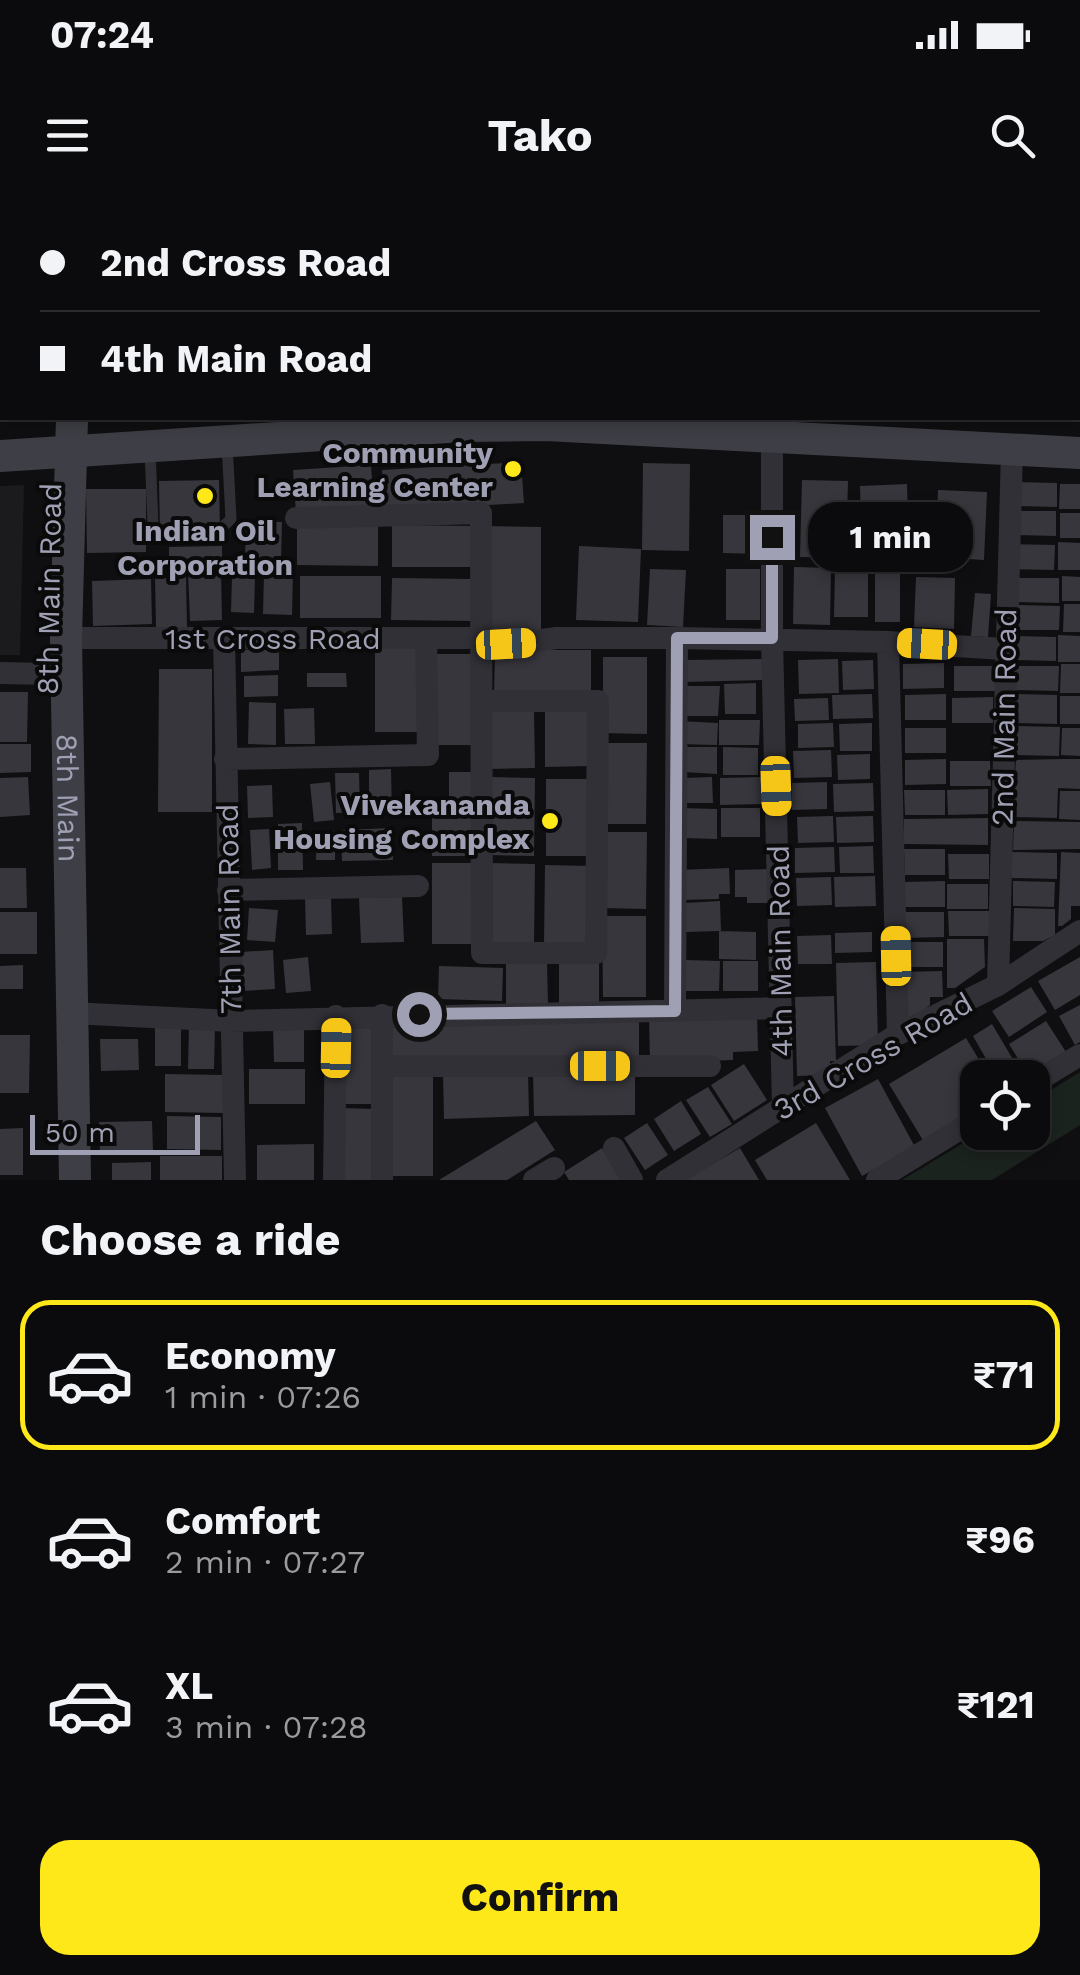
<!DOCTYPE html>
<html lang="en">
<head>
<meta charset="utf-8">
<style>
  :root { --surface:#0b0b0d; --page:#19191b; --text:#f1f3f6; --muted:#9a9b9d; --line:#2b2b2e; --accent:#ffe819 }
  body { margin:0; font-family:"Work Sans",sans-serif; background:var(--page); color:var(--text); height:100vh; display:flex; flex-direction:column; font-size:38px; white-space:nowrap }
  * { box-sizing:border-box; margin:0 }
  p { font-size:32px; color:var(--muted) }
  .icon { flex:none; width:55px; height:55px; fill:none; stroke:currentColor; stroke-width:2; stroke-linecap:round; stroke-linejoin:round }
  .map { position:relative; height:980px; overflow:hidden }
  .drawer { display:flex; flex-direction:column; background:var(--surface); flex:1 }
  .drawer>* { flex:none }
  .banner { position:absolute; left:0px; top:0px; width:1080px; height:220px; box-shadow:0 5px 15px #0003,0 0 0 2px var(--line); display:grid; align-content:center; height:220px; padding:0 40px; background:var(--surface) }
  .controls { position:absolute; left:960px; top:860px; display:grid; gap:20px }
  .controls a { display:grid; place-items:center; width:90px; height:90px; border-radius:20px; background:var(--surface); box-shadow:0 5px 15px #0003,0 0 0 2px var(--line); font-size:50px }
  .scale { position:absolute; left:30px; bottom:25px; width:170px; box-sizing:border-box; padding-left:10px; border:5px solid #9fa0b3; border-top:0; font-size:28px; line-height:35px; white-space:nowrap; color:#9fa0b3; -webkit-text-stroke:8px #0a0a0b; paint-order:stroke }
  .end { position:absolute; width:45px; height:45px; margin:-22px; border:12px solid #9fa0b3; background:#111; box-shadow:0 0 0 5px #111 }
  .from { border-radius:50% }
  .bubble { position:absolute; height:70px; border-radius:30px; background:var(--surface); box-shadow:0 5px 15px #0003,0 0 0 2px var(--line); font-size:32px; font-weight:700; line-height:70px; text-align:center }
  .car { position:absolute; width:30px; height:60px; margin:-30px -15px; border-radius:12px; box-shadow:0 0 8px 2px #0007; background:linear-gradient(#f5c518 24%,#345 0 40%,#f5c518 0 76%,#345 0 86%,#f5c518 0) }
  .banner b { display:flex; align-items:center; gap:35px; height:95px; font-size:38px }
  .banner b+b { border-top:2px solid var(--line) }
  .banner i { width:25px; height:25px; background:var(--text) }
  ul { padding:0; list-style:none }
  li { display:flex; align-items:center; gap:30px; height:150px; margin:0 20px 15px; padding:0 20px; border:5px solid transparent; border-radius:30px }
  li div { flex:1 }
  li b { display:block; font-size:38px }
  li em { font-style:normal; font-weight:700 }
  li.on { border-color:var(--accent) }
  li>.icon { width:90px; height:90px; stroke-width:1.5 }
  h2 { padding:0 40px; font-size:45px; line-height:120px }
  .action { display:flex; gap:20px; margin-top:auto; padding:20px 40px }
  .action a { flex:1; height:115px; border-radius:30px; background:var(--accent); color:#111; font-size:40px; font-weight:700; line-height:115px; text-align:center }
  .status { display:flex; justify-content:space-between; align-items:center; height:70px; padding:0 50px; background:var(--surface); direction:ltr }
  .status svg { height:28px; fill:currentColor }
  header { display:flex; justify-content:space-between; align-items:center; height:130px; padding:0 40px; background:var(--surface); font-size:45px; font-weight:700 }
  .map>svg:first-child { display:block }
  .built { fill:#1b1b1e }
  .green { fill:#1b231e }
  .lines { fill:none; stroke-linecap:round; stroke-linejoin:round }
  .stream { stroke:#252a35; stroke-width:6 }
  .building { fill:#37363c }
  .lane { stroke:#303036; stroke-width:11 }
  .street { stroke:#303036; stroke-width:22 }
  .secondary { stroke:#3e3e46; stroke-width:32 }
  .route { stroke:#9fa0b3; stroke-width:12 }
  .poi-dot { fill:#ffe819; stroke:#0a0a0b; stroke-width:4 }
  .labels { text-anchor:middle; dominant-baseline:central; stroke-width:8; stroke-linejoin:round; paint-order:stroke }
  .poi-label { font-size:30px; font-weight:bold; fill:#9fa0b3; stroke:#0a0a0b; text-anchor:end }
  .street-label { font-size:30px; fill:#9fa0b3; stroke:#0a0a0b }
</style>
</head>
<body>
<div class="status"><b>07:24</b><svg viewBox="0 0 49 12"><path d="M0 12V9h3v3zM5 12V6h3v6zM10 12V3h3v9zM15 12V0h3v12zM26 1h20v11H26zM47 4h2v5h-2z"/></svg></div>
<header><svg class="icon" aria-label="menu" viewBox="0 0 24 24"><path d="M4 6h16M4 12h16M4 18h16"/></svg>Tako<svg class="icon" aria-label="search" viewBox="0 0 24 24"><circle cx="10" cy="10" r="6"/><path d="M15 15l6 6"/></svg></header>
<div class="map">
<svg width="1080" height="980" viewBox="0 0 1080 980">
  <rect width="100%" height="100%" fill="#0f0f11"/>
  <path class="built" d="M24 285 20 455H0V286Z"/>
  <path class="green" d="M1080 872V925L992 980H902L980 933 1032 932 1033 901Z"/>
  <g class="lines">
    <path class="stream" d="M1031 0 1034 2
      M1078 65 1080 71"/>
  </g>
  <path class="building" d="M521 262 524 303 385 311 382 270Z
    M643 263 690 264 689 351 642 350Z
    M371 265 374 308 296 313 293 270Z
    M219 280 220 334 160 335 159 281Z
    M802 280 848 281 846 358 800 357Z
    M1012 282 1057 283V307L1012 306Z
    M907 284 909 359 862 361 860 286Z
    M1060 284H1080V309H1059Z
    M86 289H146V352L87 353Z
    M938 290 987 292 984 360 935 357Z
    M1011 311H1056V336L1011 335Z
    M1060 313H1080V338H1060Z
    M723 315H758V354L723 353Z
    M246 321 282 322 281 362 245 361Z
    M297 324H378V366L297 365Z
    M392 325 473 326V367H392Z
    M484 326 541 327V430H484Z
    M1058 342 1080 343V370H1058Z
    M1009 344 1055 345 1054 370 1009 369Z
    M222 346V368L169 369V347Z
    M579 346 641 349 638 422 576 420Z
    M794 367 831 368 830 425 793 424Z
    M875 368H900V422H875Z
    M650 369 686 370 683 427 647 425Z
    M726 369H760V420H726Z
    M835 370 868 371V417H834Z
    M188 371H221L222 420 190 421Z
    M264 373H293L292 415 263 414Z
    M300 376H381V418H300Z
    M1062 376 1080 377V401H1062Z
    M186 377 187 428H156L155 378Z
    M232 377H255L254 413 231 412Z
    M916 377 955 378 954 429 914 427Z
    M392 378 473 379V421L391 420Z
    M1014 378H1059V403L1014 402Z
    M151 379 152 424 93 426 92 381Z
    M975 393 991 394 988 437 971 436Z
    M1064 404H1080V432H1063Z
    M1014 405 1060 406 1059 430H1014Z
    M1058 435 1080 436V462H1058Z
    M1011 436 1056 437V461L1011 460Z
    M279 448V470L241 472V450Z
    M375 449H420V532H375Z
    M495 450H591V494H494Z
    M430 454H474V545H430Z
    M603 457H647V534L603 533Z
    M763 459 764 480 684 482V460Z
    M838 459 839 493 799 494 798 460Z
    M873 460 874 489 843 490 842 461Z
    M944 463V488L903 489V464Z
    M1061 464H1080V493H1060Z
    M954 466H995V491H954Z
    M1013 466H1059L1058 491 1013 490Z
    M159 469H212V612H158Z
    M307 473H346L347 487H307Z
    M278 475V496L244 497V476Z
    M756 483V514H725L724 484Z
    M681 486H720L718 516H681Z
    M0 492H28L27 542H0Z
    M872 494 873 518 833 519 832 495Z
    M946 494V520H905V495Z
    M1012 494 1057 495V524L1012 523Z
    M1060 496H1080V524H1060Z
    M993 497V523H952V498Z
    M828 498 829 520 795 521 794 499Z
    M249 502 276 503V545L248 544Z
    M314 508 315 544H285L284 509Z
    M589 509V566L545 567V510Z
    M534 510 535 568 490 569V511Z
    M719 520H760L759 545H719Z
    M679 521 718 523 717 545 678 544Z
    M833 523 834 547 798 548V524Z
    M872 523V551H840L839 524Z
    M1015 526 1060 527 1059 556 1014 555Z
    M905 528H946V553H905Z
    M1062 528H1080V556L1061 555Z
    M604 543H647L646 624H603Z
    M0 544H31V572L0 573Z
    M683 547H717V574L683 572Z
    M723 547 758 548V575H723Z
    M831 550 832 577 794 578 793 551Z
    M870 554V579L838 580 837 555Z
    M946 559V584L905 585V560Z
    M1063 559H1080V589L1058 588 1057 618 1012 617 1016 560Z
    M950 561H990L991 586H950Z
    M391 569 392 614 369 615V570Z
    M449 572H471V656H432V617H449Z
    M335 573H359L360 612 336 613Z
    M28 577 30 615 0 617V578Z
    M490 577 535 578 534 656 489 655Z
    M712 577 713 603H682V578Z
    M762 577V604L720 605V578Z
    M546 579H587V656H546Z
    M330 582 334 620 314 622 310 584Z
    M827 582V609L792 610V583Z
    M873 583 874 611 834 612 833 584Z
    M272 585 273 617 248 618 247 586Z
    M988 589V614L948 615 947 590Z
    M904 590H945V615H905Z
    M1060 591H1080V620L1059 619Z
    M682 608 717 609V639L682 638Z
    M721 608H760V637H721Z
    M833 616 834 642 798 643 797 617Z
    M873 616 874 642 837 643 836 617Z
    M988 618V645L904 644V619Z
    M1014 621 1080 622V649L1013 650Z
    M302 623 303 670H278V624Z
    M392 628 393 660 342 661 341 630Z
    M269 629 271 668 252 670 250 630Z
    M317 631H335V660H316Z
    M602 632H647L646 709 601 708Z
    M873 646 874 673H840L839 647Z
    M834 647 835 672 795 673V648Z
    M904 649H945V675H905Z
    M1012 652 1057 653V679L1011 678Z
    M1061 652 1080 653V706H1071V719L1062 726H1058Z
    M948 654H989V679H949Z
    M432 663H472V744H432Z
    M490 663 535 664 534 743 488 742Z
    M545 665 591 666V744H544Z
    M0 668H26L27 708H0Z
    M729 668 730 694H719V699L680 700 679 670Z
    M769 669 770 703H747V697H735V670Z
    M875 676 876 706 835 707 834 677Z
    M831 677 832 705 797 706 796 678Z
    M945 681V707H904V682Z
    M1013 681 1055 682 1054 707 1013 706Z
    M947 684H988V709H947Z
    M331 697 332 734 306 735 305 698Z
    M402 697 404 742 361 743 359 698Z
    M720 701 721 731 686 732 685 703Z
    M249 708 278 710 275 742 247 740Z
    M1014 708 1055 709V735L1043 741H1013Z
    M948 711H989L990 736H949Z
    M0 712H37V754H0Z
    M903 712H944V737L904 738Z
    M602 716H646V797H603Z
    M719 731 756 732V760L719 759Z
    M872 732V752L835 753V733Z
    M831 735 832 764H798L797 736Z
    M947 739H984L985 767 955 788H947Z
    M902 742H943V767H903Z
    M273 750 275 789 242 791 241 752Z
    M308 757 311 791 286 793 283 760Z
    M1080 757V795L1055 810 1038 781Z
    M559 759H599V804H559Z
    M685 760 720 761 719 791H684Z
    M723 761H758V791H723Z
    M876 762 878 845 838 846 836 763Z
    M547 763 548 805H506V764Z
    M23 765V789H0V766Z
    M439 766 503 768 502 801 438 799Z
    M942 771 943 797H930V805L908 824 901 772Z
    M1031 787 1047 812 1009 837 992 811Z
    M834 796 836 861H830V875L797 876 795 797Z
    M1080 805V842L1075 845 1059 816Z
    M757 815 758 851 733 852V860L650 863 649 818Z
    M639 818V861L387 863V820Z
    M1046 821 1066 852 1028 875 1009 844Z
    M339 822 379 823 377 904H338Z
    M992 824 1021 873 1013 878H997L973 836Z
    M189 825 215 826 214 869H188Z
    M273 826H304V862H274Z
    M155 828H181V866H155Z
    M0 835H30L29 893H0Z
    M966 838 990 878H978V911L924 942 889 884Z
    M100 839H138L139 870 101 871Z
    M744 864 767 900 734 921 711 885Z
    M249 869H305V904H249Z
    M635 870V915L534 916 533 872Z
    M528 871 529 916 444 919 443 873Z
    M165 874 224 875 223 913 165 912Z
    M388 876 433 877V976H388Z
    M878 879 915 947 862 976 825 908Z
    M708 887 732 924 710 937 686 900Z
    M681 901 701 934 674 951 654 919Z
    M340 908 378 909V980H339Z
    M167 916 221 917V950L167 949Z
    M152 921 153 951 100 952 99 922Z
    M536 921 555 950 507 980H439Z
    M647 923 668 955 645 970 624 938Z
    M816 923 850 980H767L755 960Z
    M23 928V975H0V929Z
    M314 944V980H257V945Z
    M602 948 622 980H569L564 972Z
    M740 948 759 980H685Z
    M160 956H222V980H160Z
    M151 962V980H112V963Z"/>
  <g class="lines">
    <path class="lane" d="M150 249 153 326 158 333 214 335 231 319 227 243"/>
    <path class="street" d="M440 2 441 0
      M775 2V0
      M772 235V439L783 907
      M296 318 481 313 482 753H596L598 501H482
      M66 438H481
      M224 438 235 980
      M888 442 898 834
      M506 444 557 438H677
      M0 473 47 474
      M225 559 428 555 426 438
      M228 690 418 686
      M998 785 1012 249
      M675 811 677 438 888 442 1005 449
      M71 813 232 821 781 808
      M382 815V980
      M383 866H710
      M1032 884 1080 855
      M614 948 632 980
      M334 980 336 816
      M534 980 554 968
      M667 980 898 834 998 785 1080 731
      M877 980 978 918"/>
    <g class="secondary">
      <path d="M64 2V0"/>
      <path id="s1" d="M72 218 66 438 75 980"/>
      <path d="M0 256 462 226 546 225 1080 253"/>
    </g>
  </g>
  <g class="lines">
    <path class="route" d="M419 814 675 811 677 438H772V337"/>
  </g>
  <g class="poi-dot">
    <circle cx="513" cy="269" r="10"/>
    <circle cx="205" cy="296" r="10"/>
    <circle cx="550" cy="621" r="10"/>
  </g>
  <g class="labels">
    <g class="poi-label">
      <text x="493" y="252">Community<tspan x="493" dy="34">Learning Center</tspan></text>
      <text x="205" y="330" text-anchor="middle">Indian Oil<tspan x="205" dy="34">Corporation</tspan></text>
      <text x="530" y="604">Vivekananda<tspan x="530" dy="34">Housing Complex</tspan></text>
    </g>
    <g class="street-label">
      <text transform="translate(49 389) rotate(-89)">8th Main Road</text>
      <text x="273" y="438">1st Cross Road</text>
      <text transform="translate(1004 517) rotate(-89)">2nd Main Road</text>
      <text stroke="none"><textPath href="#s1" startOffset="380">8th Main</textPath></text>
      <text transform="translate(229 709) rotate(-91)">7th Main Road</text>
      <text transform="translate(780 751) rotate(-91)">4th Main Road</text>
      <text transform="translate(873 856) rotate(-30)">3rd Cross Road</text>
    </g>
  </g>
</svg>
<div class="controls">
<a><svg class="icon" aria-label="locate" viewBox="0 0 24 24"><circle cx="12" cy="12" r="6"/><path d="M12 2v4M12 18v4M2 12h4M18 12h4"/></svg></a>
</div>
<div class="scale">50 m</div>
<i class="end from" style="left:419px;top:814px"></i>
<i class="end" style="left:772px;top:337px"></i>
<div class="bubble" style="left:808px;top:302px;width:165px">1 min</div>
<i class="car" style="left:506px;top:444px;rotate:87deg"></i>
<i class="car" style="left:927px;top:444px;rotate:273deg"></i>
<i class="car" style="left:776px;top:586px;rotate:178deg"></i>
<i class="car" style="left:896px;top:756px;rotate:359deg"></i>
<i class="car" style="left:336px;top:848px;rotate:1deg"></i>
<i class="car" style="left:600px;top:866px;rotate:90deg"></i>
<div class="banner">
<b><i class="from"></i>2nd Cross Road</b>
<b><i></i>4th Main Road</b>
</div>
</div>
<section class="drawer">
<h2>Choose a ride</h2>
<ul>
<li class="on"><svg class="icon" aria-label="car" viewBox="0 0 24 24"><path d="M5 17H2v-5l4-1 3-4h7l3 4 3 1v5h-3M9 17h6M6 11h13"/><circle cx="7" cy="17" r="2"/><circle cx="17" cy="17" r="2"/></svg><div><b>Economy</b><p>1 min · 07:26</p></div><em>₹71</em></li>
<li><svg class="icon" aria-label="car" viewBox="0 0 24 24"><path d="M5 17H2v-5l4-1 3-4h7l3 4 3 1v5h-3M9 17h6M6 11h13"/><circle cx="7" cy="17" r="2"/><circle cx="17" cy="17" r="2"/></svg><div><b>Comfort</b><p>2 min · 07:27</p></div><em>₹96</em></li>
<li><svg class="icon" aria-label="car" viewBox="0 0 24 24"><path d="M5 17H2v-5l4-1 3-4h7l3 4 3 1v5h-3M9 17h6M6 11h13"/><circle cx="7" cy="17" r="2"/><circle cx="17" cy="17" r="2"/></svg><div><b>XL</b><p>3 min · 07:28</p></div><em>₹121</em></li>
</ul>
<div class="action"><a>Confirm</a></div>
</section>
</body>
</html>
